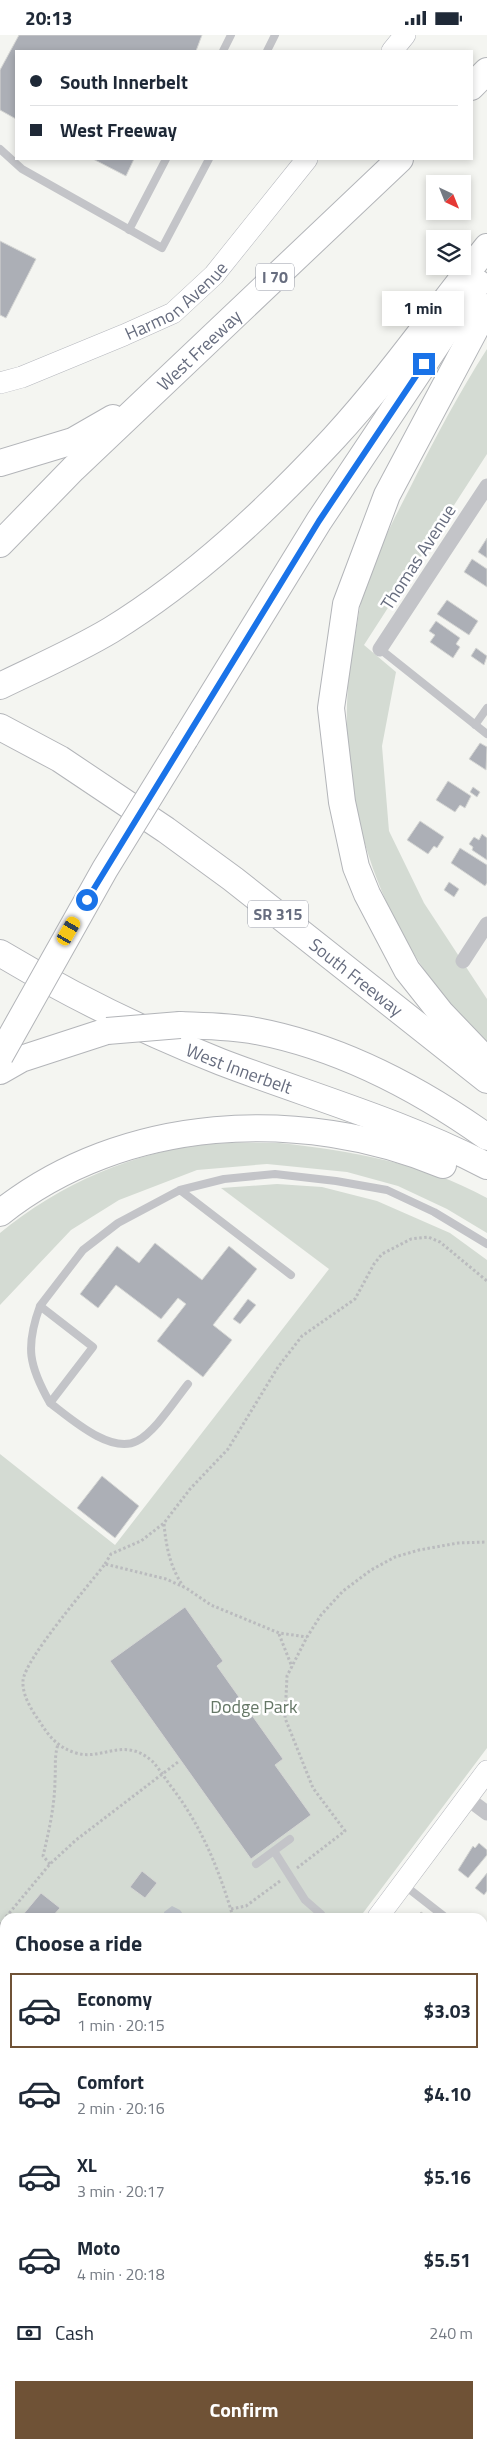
<!DOCTYPE html>
<html lang="en">
<head>
<meta charset="utf-8">
<style>
  :root { --surface:#fff; --page:#f2f2f3; --text:#1f2937; --muted:#747a83; --line:#e0e1e3; --accent:#6f5236 }
  body { margin:0; font-family:"Titillium Web",sans-serif; background:var(--page); color:var(--text); height:100vh; display:flex; flex-direction:column; font-size:19px; white-space:nowrap }
  * { box-sizing:border-box; margin:0 }
  p { font-size:16px; color:var(--muted) }
  .icon { flex:none; width:28px; height:28px; fill:none; stroke:currentColor; stroke-width:2; stroke-linecap:round; stroke-linejoin:round }
  .map { position:relative; flex:1; overflow:hidden }
  .panel { position:absolute; left:0px; top:1878px; width:488px; height:536px; display:flex; flex-direction:column; background:var(--surface); border-radius:15px 15px 0 0; box-shadow:0 2px 8px #0003 }
  .panel>* { flex:none }
  .guide { position:absolute; left:15px; top:15px; width:458px; height:110px; border-radius:0px; box-shadow:0 2px 8px #0003; display:grid; align-content:center; height:110px; padding:0 15px; background:var(--surface) }
  .needle { width:32px; rotate:137deg }
  .tools { position:absolute; left:426px; top:140px; display:grid; gap:10px }
  .tools a { display:grid; place-items:center; width:45px; height:45px; border-radius:0px; background:var(--surface); box-shadow:0 2px 8px #0003; font-size:25px }
  .end { position:absolute; width:22px; height:22px; margin:-11px; border:6px solid #1a73e8; background:#fff; box-shadow:0 0 0 2px #fff }
  .from { border-radius:50% }
  .bubble { position:absolute; height:35px; border-radius:0px; background:var(--surface); box-shadow:0 2px 8px #0003; font-size:16px; font-weight:700; line-height:35px; text-align:center }
  .car { position:absolute; width:15px; height:30px; margin:-15px -8px; border-radius:6px; box-shadow:0 0 4px 1px #0007; background:linear-gradient(#f5c518 24%,#345 0 40%,#f5c518 0 76%,#345 0 86%,#f5c518 0) }
  .guide b { display:flex; align-items:center; gap:18px; height:48px; font-size:19px }
  .guide b+b { border-top:1px solid var(--line) }
  .guide i { width:12px; height:12px; background:var(--text) }
  ul { padding:0; list-style:none }
  li { display:flex; align-items:center; gap:15px; height:75px; margin:0 10px 8px; padding:0 5px; border:2px solid transparent; border-radius:0px }
  li div { flex:1 }
  li b { display:block; font-size:19px }
  li em { font-style:normal; font-weight:700 }
  li.active { border-color:var(--accent) }
  li>.icon { width:45px; height:45px; stroke-width:1.5 }
  h2 { padding:0 15px; font-size:22px; line-height:60px }
  .pay { display:flex; align-items:center; gap:12px; height:55px; padding:0 15px; font-size:19px }
  .pay p { margin-inline-start:auto }
  .button { display:flex; gap:10px; margin-top:auto; padding:10px 15px }
  .button a { flex:1; height:58px; border-radius:0px; background:var(--accent); color:#fff; font-size:20px; font-weight:700; line-height:58px; text-align:center }
  .status { display:flex; justify-content:space-between; align-items:center; height:35px; padding:0 25px; background:var(--surface); direction:ltr }
  .status svg { height:14px; fill:currentColor }
  .map>svg:first-child { display:block }
  .green { fill:#d4dbd3 }
  .water { fill:#bec3c9 }
  .building { fill:#acafb6; stroke:#d5d6d4 }
  .lines { fill:none; stroke-linecap:round; stroke-linejoin:round }
  .secondary-casing { stroke:#b5b7bd; stroke-width:22 }
  .primary-casing { stroke:#b6b7bc; stroke-width:25 }
  .highway-casing { stroke:#b3b5b9; stroke-width:28 }
  .path { stroke:#babbbe; stroke-width:3; stroke-dasharray:2.5 2.5; stroke-linecap:butt }
  .lane { stroke:#c3c4c8; stroke-width:8 }
  .street { stroke:#c3c4c8; stroke-width:15 }
  .secondary { stroke:#fff; stroke-width:21 }
  .primary { stroke:#fff; stroke-width:24 }
  .highway { stroke:#fff; stroke-width:26 }
  .highway-bridge-casing { stroke:#b3b5b9; stroke-width:28; stroke-linecap:butt }
  .highway-bridge { stroke:#fff; stroke-width:26 }
  .route { stroke:#1a73e8; stroke-width:6 }
  .labels { text-anchor:middle; dominant-baseline:central; stroke-width:5; stroke-linejoin:round; paint-order:stroke }
  .shield { fill:#fff; stroke:#9599a5; stroke-width:1 }
  .shield-label { font-size:16px; font-weight:bold; fill:#676d7f }
  .street-label { font-size:18px; fill:#676d7f; stroke:#fff }
  .park-label { font-size:18px; fill:#657766; stroke:#fff }
</style>
</head>
<body>
<div class="status"><b>20:13</b><svg viewBox="0 0 49 12"><path d="M0 12V9h3v3zM5 12V6h3v6zM10 12V3h3v9zM15 12V0h3v12zM26 1h20v11H26zM47 4h2v5h-2z"/></svg></div>
<div class="map">
<svg width="487" height="2413" viewBox="0 0 487 2413">
  <rect width="100%" height="100%" fill="#f4f5f1"/>
  <path class="green" d="M487 314V419L364 610 396 637 382 711 389 796 424 868 487 964V1012C459 980 431 948 409 911 354 816 333 704 356 596 358 583 360 570 363 558 375 520 394 484 412 449 435 403 459 358 487 314Z
    M280 1108C351 1116 424 1128 487 1163V1198L447 1174 398 1151 347 1137 267 1129 197 1135 119 1165 71 1195 0 1270V1198C58 1150 136 1115 211 1109 234 1107 257 1108 280 1108Z
    M277 1149 322 1152 377 1166 450 1198 487 1225V1713L360 1882H5V2315L0 2317V1419L115 1510 329 1234 221 1153Z"/>
  <path class="water" d="M172 1871 180 1875 185 1882H165L164 1877Z"/>
  <path class="building" d="M19 0H202L196 16H16V84L0 75V35Z
    M93 124H134L126 141Z
    M0 206 36 224 6 283 0 280Z
    M487 503V523L478 517Z
    M472 524 487 534V552L464 537Z
    M447 565 478 586 469 600 437 579Z
    M436 586 460 603 456 609 460 612 453 623 430 607 435 600 429 596Z
    M476 613 487 621 484 630 471 621Z
    M480 708 487 712 486 735 469 724Z
    M448 746 471 761 465 773 460 770 455 777 436 765Z
    M473 752 480 757 477 762 470 757Z
    M420 786 444 802 437 813 434 811 428 819 407 805Z
    M482 799 487 803V825L472 815 473 812 469 809 474 802 479 805Z
    M460 813 487 830V848L485 851 451 828Z
    M449 847 459 854 454 862 444 855Z
    M155 1208 202 1245 229 1211 257 1234 213 1290 232 1305 203 1342 157 1306 186 1269 178 1263 161 1284 116 1250 98 1273 80 1259 117 1211 139 1228Z
    M248 1264 256 1270 240 1289 233 1284Z
    M102 1441 139 1471 115 1503 77 1473Z
    M185 1572 223 1626 217 1631 283 1724 275 1730 311 1780 251 1824 110 1626Z
    M479 1808 487 1815V1820L468 1843 458 1835 473 1811 475 1813Z
    M142 1836 157 1848 145 1863 130 1852Z
    M487 1838V1856L484 1860 475 1853Z
    M41 1858 60 1873 52 1882H21Z
    M421 1877 428 1882H416Z
    M487 1944V1978L482 1974V1949Z
    M482 1977 487 1980 482 1989Z
    M485 1989 487 1990V2028L482 2025V1992Z
    M482 2086 487 2090V2143L482 2148Z
    M482 2162 487 2166V2170L482 2175Z
    M487 2170V2203L482 2200V2175Z
    M482 2200 487 2203V2291L482 2287Z
    M482 2287 487 2291V2334L482 2339Z
    M0 2390 5 2394V2409H24L29 2413H0Z
    M129 2409H185L181 2413H134Z
    M217 2409H219L224 2413H214Z
    M355 2409H415L411 2413H352Z"/>
  <g class="lines">
    <defs>
      <g id="secondary">
        <path d="M392 16 405 0"/>
        <path id="s1" d="M0 348 22 342 124 300 173 278 214 240 307 124"/>
        <path d="M378 1882 487 1736"/>
        <path d="M482 2060 487 2063"/>
      </g>
      <path id="primary" d="M482 2386 487 2380
        M461 2413 464 2409"/>
      <g id="highway">
        <path d="M471 52 487 36"/>
        <path d="M487 272 387 460 346 569 331 673 342 767 356 832 367 859 407 935 441 978 487 1026"/>
        <path d="M0 428 73 406 113 383"/>
        <path id="s2" d="M0 509 73 434 400 124"/>
        <path d="M0 651C37 633 76 616 111 595 195 543 267 475 334 403 389 343 436 276 487 212"/>
        <path id="s3" d="M0 692 60 724 166 795 233 844 487 1045"/>
        <path d="M185 704 319 486 478 248"/>
        <path id="s4" d="M0 918C70 960 145 997 221 1027 310 1061 403 1087 487 1131"/>
        <path d="M180 990C205 991 231 991 256 996 340 1012 418 1053 487 1102"/>
        <path d="M0 1036 21 1024 107 996"/>
        <path d="M0 1178C123 1080 302 1071 443 1130"/>
      </g>
    </defs>
    <use href="#secondary" class="secondary-casing"/>
    <use href="#primary" class="primary-casing"/>
    <use href="#highway" class="highway-casing"/>
    <path class="path" d="M164 1489C166 1511 170 1532 183 1551
      M105 1529 111 1519 141 1506 164 1488 190 1454 228 1414 278 1332 302 1301 355 1264 374 1229 382 1219 411 1204 428 1202 440 1207 487 1246
      M279 1599 292 1632
      M50 1829 43 1821C49 1796 55 1769 55 1744 56 1730 54 1723 58 1709
      M297 1833 345 1796 313 1753 285 1683 287 1641 307 1602 321 1580 343 1556 371 1535 395 1522 419 1515 458 1508 487 1507
      M231 1874 246 1871 280 1846
      M6 1882 50 1829 76 1805 178 1727
      M233 1882C219 1834 201 1790 170 1750 164 1742 159 1733 152 1726 124 1701 102 1726 76 1718 59 1713 49 1702 40 1687 32 1676 22 1660 23 1646 24 1625 89 1550 105 1529L166 1544 186 1553 211 1570 279 1598 307 1602
      M0 1890 5 1884
      M0 2214 5 2210
      M0 2315 5 2320
      M116 2409 121 2413"/>
    <path class="lane" d="M223 16 231 0
      M267 16 275 0
      M0 114 22 134 162 213 209 124
      M129 195 166 124
      M380 614 487 699
      M475 690 487 673
      M180 1155 224 1144 275 1139 336 1146 387 1155 434 1177 487 1209
      M40 1271C25 1312 29 1331 50 1368
      M188 1349C175 1365 155 1397 137 1406 111 1420 70 1383 50 1368L93 1312 40 1271 83 1215 118 1188 180 1155 291 1240
      M274 1816 305 1865 321 1879
      M256 1829 290 1804
      M404 1850 445 1882
      M482 1912 487 1915"/>
    <path class="street" d="M380 614 487 451
      M463 926 487 889
      M467 1763 487 1778
      M0 2343 5 2347
      M83 2409 88 2413"/>
    <use href="#secondary" class="secondary"/>
    <use href="#primary" class="primary"/>
    <use href="#highway" class="highway"/>
    <defs>
      <path id="highway-bridge" d="M107 996 180 990
        M0 1021 105 834 185 704"/>
    </defs>
    <use href="#highway-bridge" class="highway-bridge-casing"/>
    <use href="#highway-bridge" class="highway-bridge"/>
  </g>
  <g class="lines">
    <path class="route" d="M87 865 319 486 424 329"/>
  </g>
  <g class="labels">
    <g class="shield">
      <rect x="256" y="228.5" width="38" height="27" rx="4"/>
      <rect x="248" y="865.5" width="60" height="27" rx="4"/>
    </g>
    <g class="shield-label">
      <text x="275" y="242">I 70</text>
      <text x="278" y="879">SR 315</text>
    </g>
    <g class="street-label">
      <text stroke="none"><textPath href="#s1" startOffset="196">Harmon Avenue</textPath></text>
      <text stroke="none"><textPath href="#s2" startOffset="278">West Freeway</textPath></text>
      <text transform="translate(418 522) rotate(-57)">Thomas Avenue</text>
      <text stroke="none"><textPath href="#s3" startOffset="436">South Freeway</textPath></text>
      <text stroke="none"><textPath href="#s4" startOffset="266">West Innerbelt</textPath></text>
    </g>
    <g class="park-label">
      <text x="254" y="1671">Dodge Park</text>
    </g>
  </g>
</svg>
<div class="tools">
<a><svg class="needle" viewBox="-14 -14 28 28"><path d="M0-13l5 13h-10z" fill="#e53935"/><path d="M0 13l5-13h-10z" fill="#747a83"/></svg></a>
<a><svg class="icon" aria-label="layers" viewBox="0 0 24 24"><path d="M12 4l9 5-9 5-9-5zM3 14l9 5 9-5"/></svg></a>
</div>
<i class="end from" style="left:87px;top:865px"></i>
<i class="end" style="left:424px;top:329px"></i>
<div class="bubble" style="left:382px;top:256px;width:82px">1 min</div>
<i class="car" style="left:69px;top:896px;rotate:30deg"></i>
<div class="guide">
<b><i class="from"></i>South Innerbelt</b>
<b><i></i>West Freeway</b>
</div>
<section class="panel">
<h2>Choose a ride</h2>
<ul>
<li class="active"><svg class="icon" aria-label="car" viewBox="0 0 24 24"><path d="M5 17H2v-5l4-1 3-4h7l3 4 3 1v5h-3M9 17h6M6 11h13"/><circle cx="7" cy="17" r="2"/><circle cx="17" cy="17" r="2"/></svg><div><b>Economy</b><p>1 min · 20:15</p></div><em>$3.03</em></li>
<li><svg class="icon" aria-label="car" viewBox="0 0 24 24"><path d="M5 17H2v-5l4-1 3-4h7l3 4 3 1v5h-3M9 17h6M6 11h13"/><circle cx="7" cy="17" r="2"/><circle cx="17" cy="17" r="2"/></svg><div><b>Comfort</b><p>2 min · 20:16</p></div><em>$4.10</em></li>
<li><svg class="icon" aria-label="car" viewBox="0 0 24 24"><path d="M5 17H2v-5l4-1 3-4h7l3 4 3 1v5h-3M9 17h6M6 11h13"/><circle cx="7" cy="17" r="2"/><circle cx="17" cy="17" r="2"/></svg><div><b>XL</b><p>3 min · 20:17</p></div><em>$5.16</em></li>
<li><svg class="icon" aria-label="car" viewBox="0 0 24 24"><path d="M5 17H2v-5l4-1 3-4h7l3 4 3 1v5h-3M9 17h6M6 11h13"/><circle cx="7" cy="17" r="2"/><circle cx="17" cy="17" r="2"/></svg><div><b>Moto</b><p>4 min · 20:18</p></div><em>$5.51</em></li>
</ul>
<div class="pay"><svg class="icon" aria-label="cash" viewBox="0 0 24 24"><path d="M3 7h18v10H3z"/><circle cx="12" cy="12" r="2"/></svg>Cash<p>240 m</p></div>
<div class="button"><a>Confirm</a></div>
</section>
</div>
</body>
</html>
